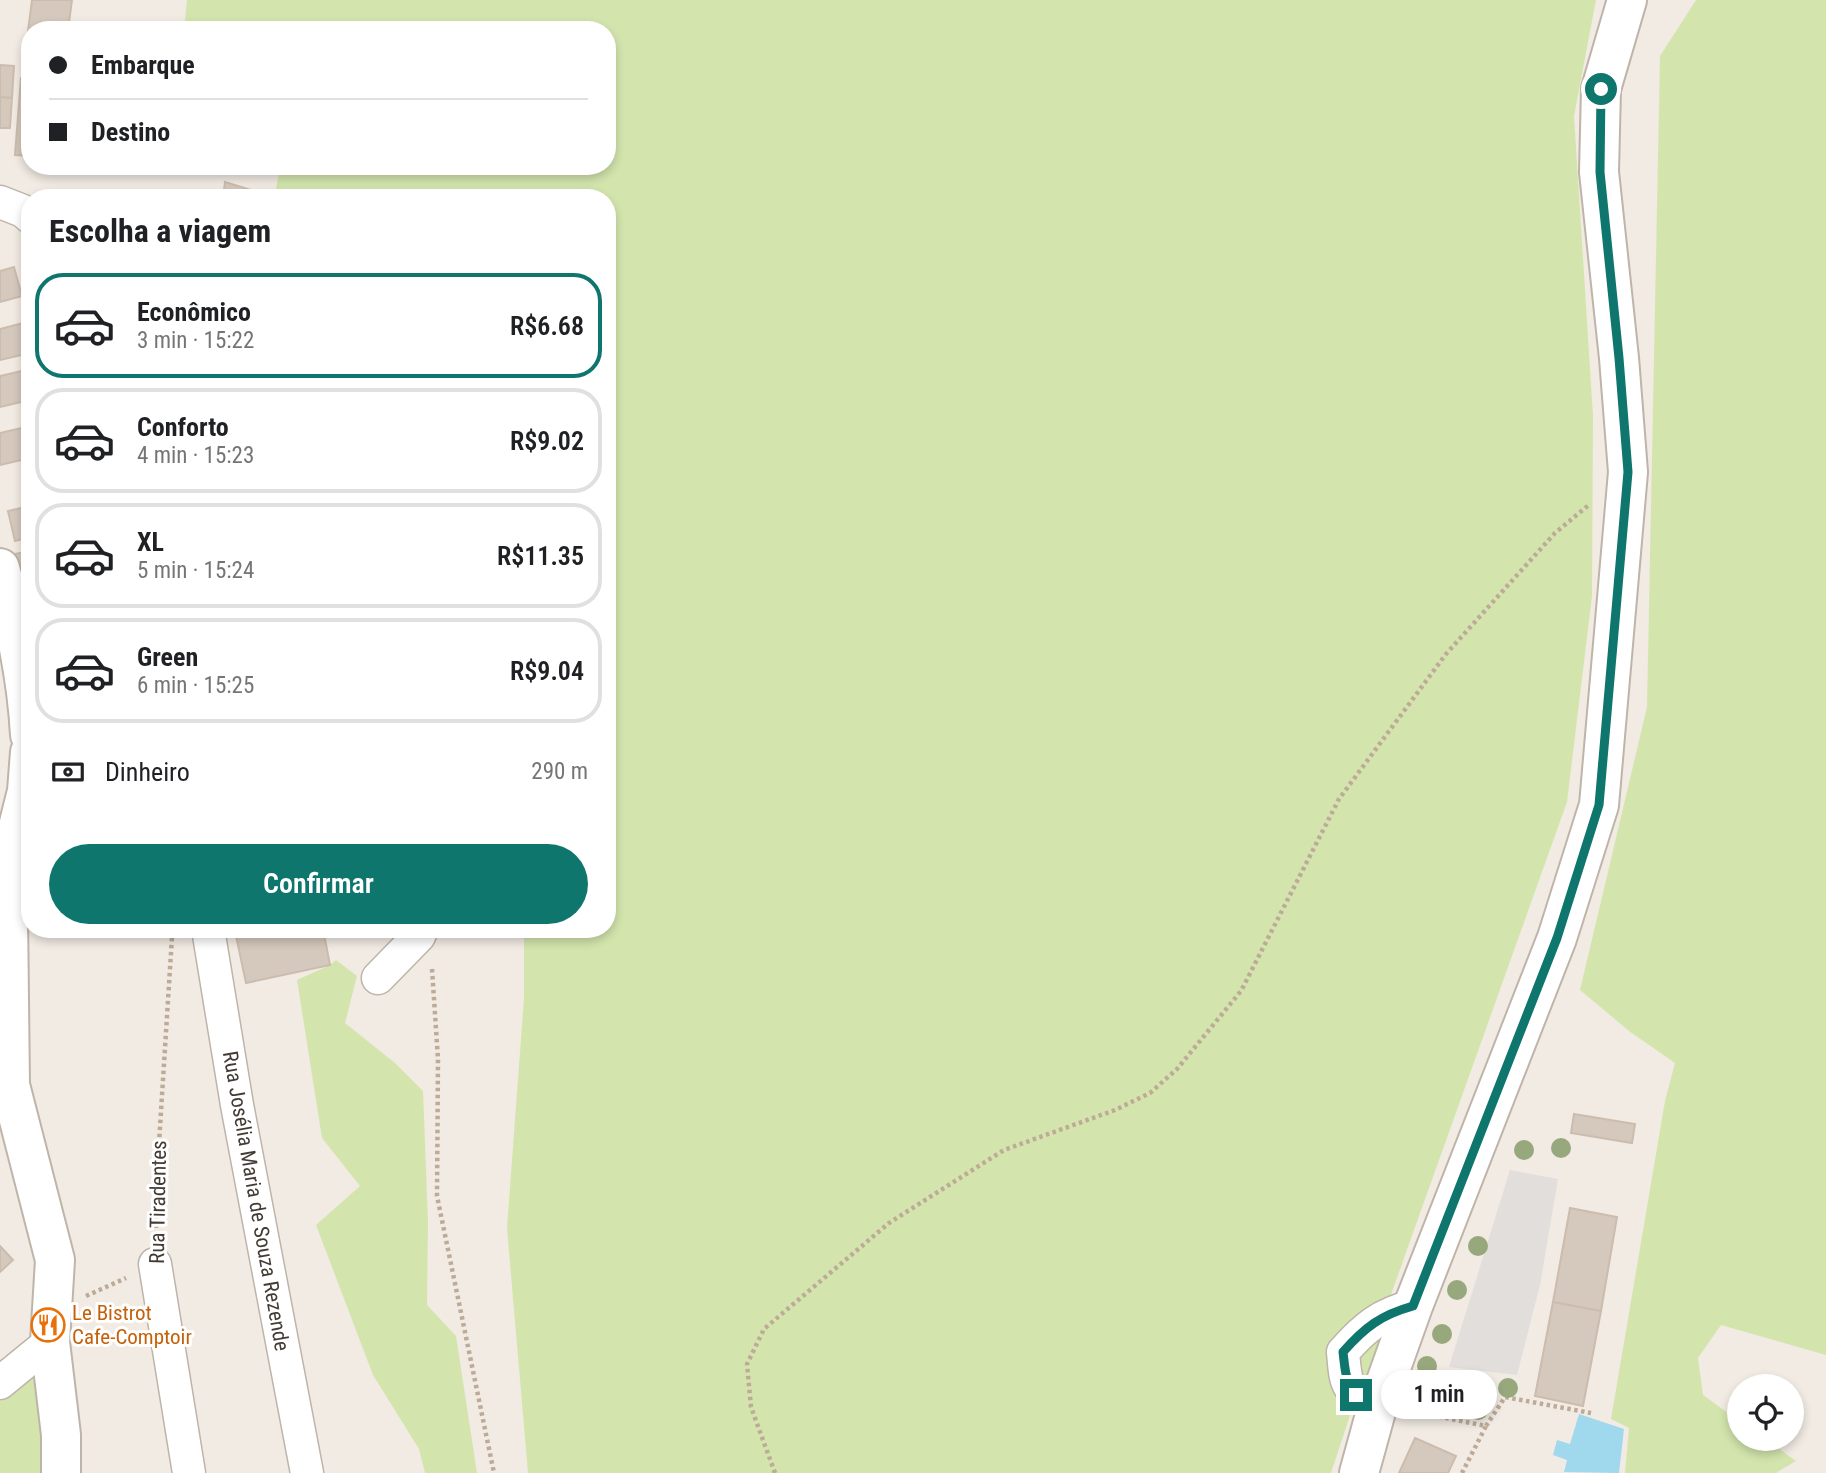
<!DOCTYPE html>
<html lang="pt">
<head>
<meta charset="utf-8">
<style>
  :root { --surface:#fff; --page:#f6f6f6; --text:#202124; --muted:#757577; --line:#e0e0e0; --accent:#0f766e }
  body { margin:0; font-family:"Roboto Condensed",sans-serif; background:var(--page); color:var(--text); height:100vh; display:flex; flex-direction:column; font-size:26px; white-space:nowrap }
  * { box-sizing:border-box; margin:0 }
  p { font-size:23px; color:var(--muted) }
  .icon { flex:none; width:38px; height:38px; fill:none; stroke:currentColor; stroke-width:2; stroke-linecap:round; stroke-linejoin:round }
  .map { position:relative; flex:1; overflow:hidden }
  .drawer { position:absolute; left:21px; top:189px; width:595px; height:749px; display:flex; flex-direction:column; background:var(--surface); border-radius:28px; box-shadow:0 4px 10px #0003 }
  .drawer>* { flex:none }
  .banner { position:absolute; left:21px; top:21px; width:595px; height:154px; border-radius:28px; box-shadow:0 4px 10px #0003; display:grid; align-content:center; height:154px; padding:0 28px; background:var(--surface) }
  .tools { position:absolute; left:1727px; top:1374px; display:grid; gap:14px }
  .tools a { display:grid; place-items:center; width:77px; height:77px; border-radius:50%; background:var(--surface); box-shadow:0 4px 10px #0003; font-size:35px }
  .end { position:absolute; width:32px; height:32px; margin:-16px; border:9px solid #0f766e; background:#fff; box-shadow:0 0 0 4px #fff }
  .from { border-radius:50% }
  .bubble { position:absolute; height:49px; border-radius:24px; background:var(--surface); box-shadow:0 4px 10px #0003; font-size:23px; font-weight:600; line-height:49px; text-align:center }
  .banner b { display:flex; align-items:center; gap:24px; height:66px; font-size:26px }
  .banner b+b { border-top:2px solid var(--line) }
  .banner i { width:18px; height:18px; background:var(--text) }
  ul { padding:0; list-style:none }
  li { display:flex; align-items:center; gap:21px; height:105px; margin:0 14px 10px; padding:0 14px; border:4px solid var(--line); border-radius:28px }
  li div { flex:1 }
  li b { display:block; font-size:26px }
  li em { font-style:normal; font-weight:600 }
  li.selected { border-color:var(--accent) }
  li>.icon { width:63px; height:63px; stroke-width:1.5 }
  h2 { padding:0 28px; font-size:32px; line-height:84px }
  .pay { display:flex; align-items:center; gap:18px; height:77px; padding:0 28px; font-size:26px }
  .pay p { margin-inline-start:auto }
  .cta { display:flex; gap:14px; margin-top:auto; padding:14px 28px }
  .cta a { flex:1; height:80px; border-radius:42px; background:var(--accent); color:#fff; font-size:28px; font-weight:600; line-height:80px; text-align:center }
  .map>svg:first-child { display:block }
  .green { fill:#d3e5ad }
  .parking { fill:#e1dedc }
  .water { fill:#a0d8ed }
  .building { fill:#d5c8bc; stroke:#ccbcad; stroke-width:2 }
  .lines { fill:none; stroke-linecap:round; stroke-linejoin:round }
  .minor-casing { stroke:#bfb4a9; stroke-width:35 }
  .tertiary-casing { stroke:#bfb4a9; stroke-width:42 }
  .path { stroke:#bdab98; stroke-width:4.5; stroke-dasharray:3.5 3.5; stroke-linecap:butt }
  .minor { stroke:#fff; stroke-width:32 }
  .tertiary { stroke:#fff; stroke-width:38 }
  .tree { fill:#98a87d }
  .route { stroke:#0f766e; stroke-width:9 }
  .labels { text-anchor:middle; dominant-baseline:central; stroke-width:6; stroke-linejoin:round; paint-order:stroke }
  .street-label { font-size:21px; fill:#423b34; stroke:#fff }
  .food-label { font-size:21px; fill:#c56008; stroke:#fff; text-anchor:start }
</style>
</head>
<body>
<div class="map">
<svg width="1826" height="1473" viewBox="0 0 1826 1473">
  <rect width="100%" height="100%" fill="#f1ebe3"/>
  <path class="green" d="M187 0H1596L1574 116 1593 416 1592 596 1567 802 1379 1328 1395 1327 1369 1387 1360 1385 1331 1473H528L507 1228 524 998V929H607V198H274L279 174 266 166H607V30H184Z
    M1696 0H1826V1355L1721 1325 1698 1358 1703 1395 1739 1421 1740 1438 1765 1439 1796 1461 1776 1473H1625L1629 1428 1611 1419 1665 1101 1675 1063 1629 1031 1580 990 1647 707 1660 56Z
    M336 960 357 976 345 1023 395 1063 423 1091 428 1222 427 1305 456 1336 477 1473H425L419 1449 373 1375 316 1225 360 1186 322 1138 297 980 330 965Z
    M39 1375 48 1473H0V1401L14 1386Z"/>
  <path class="parking" d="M1510 1170 1558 1179 1540 1285 1517 1375 1449 1367Z"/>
  <path class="water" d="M1579 1414 1624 1429 1619 1473 1564 1472 1567 1460 1553 1455 1557 1440 1570 1444Z"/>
  <path class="building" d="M32 0H72L68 30 28 31Z
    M0 65 14 66 12 98 0 97Z
    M21 78 30 79V156L15 155Z
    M0 97 12 98 10 128H0Z
    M225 182 274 197V198H223Z
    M14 267 22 296 0 302V271Z
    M27 322 30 353 0 360V329Z
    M30 369V400L0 407V376Z
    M30 426V458L0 465V433Z
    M30 506V537L15 541 8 511Z
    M30 551V582L22 584 15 554Z
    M242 929H323L330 965 246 983 235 931Z
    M1574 1114 1635 1124 1632 1143 1571 1133Z
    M1570 1208 1617 1217 1601 1311 1553 1302Z
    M0 1246 13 1260 0 1272Z
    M1553 1302 1601 1311 1583 1406 1535 1396Z
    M1415 1438 1456 1456 1448 1473H1399Z"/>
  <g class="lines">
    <defs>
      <path id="minor" d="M0 202 23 211 30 217
        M208 929 237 1105 307 1473
        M378 978 419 936 422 929
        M155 1264 189 1473
        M0 1383 50 1342
        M1378 1404C1345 1391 1346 1386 1343 1352 1365 1327 1381 1314 1413 1306"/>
      <path id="tertiary" d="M0 568C15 622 27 679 30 735
        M30 752 27 791 18 827 8 913 10 1085 55 1260 50 1342 61 1435V1473
        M1359 1473 1378 1404 1413 1306 1557 938 1599 805 1628 472 1619 358 1599 172 1601 89 1627 0"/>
    </defs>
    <use href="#minor" class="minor-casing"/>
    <use href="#tertiary" class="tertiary-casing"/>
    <path class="path" d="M432 969 438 1059 437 1196 494 1473
      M156 1235 158 1159 172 937 175 930
      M86 1296 126 1278
      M1411 1411 1486 1426 1462 1473
      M1486 1426 1505 1397 1591 1413
      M775 1473 751 1407 747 1364 764 1329 889 1223 1004 1150 1115 1110 1150 1093 1177 1069 1241 991 1339 799 1446 654 1555 533 1590 504"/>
    <use href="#minor" class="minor"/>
    <use href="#tertiary" class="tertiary"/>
  </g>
  <g class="tree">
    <circle cx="1561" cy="1148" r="10"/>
    <circle cx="1524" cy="1150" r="10"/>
    <circle cx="1478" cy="1246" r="10"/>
    <circle cx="1457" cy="1290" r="10"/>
    <circle cx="1442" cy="1334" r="10"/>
    <circle cx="1427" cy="1366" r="10"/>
    <circle cx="1508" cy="1388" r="10"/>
    <circle cx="1478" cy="1410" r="10"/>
  </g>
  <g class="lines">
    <path class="route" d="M1356 1395C1345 1382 1345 1368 1343 1352 1365 1327 1381 1315 1413 1306L1557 938 1599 805 1628 472 1619 358 1600 172 1601 89"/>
  </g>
  <defs>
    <symbol id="restaurant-ring" viewBox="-11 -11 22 22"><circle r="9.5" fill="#fff" stroke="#e8710a" stroke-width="1.5"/><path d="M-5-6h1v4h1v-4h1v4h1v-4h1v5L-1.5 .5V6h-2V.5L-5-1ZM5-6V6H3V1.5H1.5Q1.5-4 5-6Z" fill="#e8710a"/></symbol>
  </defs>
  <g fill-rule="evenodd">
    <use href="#restaurant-ring" x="29" y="1306" width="38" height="38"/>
  </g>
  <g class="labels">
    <g class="street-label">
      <text transform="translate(256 1201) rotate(80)">Rua Josélia Maria de Souza Rezende</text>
      <text transform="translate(158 1202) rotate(-89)">Rua Tiradentes</text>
    </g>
    <g class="food-label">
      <text x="72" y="1313">Le Bistrot<tspan x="72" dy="24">Cafe-Comptoir</tspan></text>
    </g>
  </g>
</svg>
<div class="tools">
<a><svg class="icon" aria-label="locate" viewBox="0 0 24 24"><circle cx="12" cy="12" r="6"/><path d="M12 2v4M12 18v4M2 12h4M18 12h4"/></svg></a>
</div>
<i class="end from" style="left:1601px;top:89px"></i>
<i class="end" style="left:1356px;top:1395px"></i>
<div class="bubble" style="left:1381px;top:1370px;width:116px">1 min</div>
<div class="banner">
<b><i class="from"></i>Embarque</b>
<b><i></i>Destino</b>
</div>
<section class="drawer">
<h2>Escolha a viagem</h2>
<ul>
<li class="selected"><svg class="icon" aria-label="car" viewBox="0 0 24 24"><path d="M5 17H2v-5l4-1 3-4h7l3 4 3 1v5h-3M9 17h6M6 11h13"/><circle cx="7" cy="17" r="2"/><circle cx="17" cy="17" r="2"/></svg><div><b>Econômico</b><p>3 min · 15:22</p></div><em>R$6.68</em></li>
<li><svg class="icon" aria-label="car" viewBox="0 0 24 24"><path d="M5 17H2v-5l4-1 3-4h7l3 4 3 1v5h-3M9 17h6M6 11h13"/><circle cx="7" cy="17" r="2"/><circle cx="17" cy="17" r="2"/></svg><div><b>Conforto</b><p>4 min · 15:23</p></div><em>R$9.02</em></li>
<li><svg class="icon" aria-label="car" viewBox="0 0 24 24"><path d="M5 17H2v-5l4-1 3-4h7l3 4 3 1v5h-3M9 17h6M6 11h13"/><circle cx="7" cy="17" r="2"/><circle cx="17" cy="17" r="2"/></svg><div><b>XL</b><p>5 min · 15:24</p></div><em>R$11.35</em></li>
<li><svg class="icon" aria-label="car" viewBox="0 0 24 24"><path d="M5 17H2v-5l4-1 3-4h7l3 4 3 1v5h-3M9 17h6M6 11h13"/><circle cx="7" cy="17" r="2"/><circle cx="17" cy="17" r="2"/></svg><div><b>Green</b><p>6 min · 15:25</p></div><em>R$9.04</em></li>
</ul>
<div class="pay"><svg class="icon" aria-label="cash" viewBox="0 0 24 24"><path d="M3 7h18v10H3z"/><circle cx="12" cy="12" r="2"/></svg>Dinheiro<p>290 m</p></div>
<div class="cta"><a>Confirmar</a></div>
</section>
</div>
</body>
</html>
